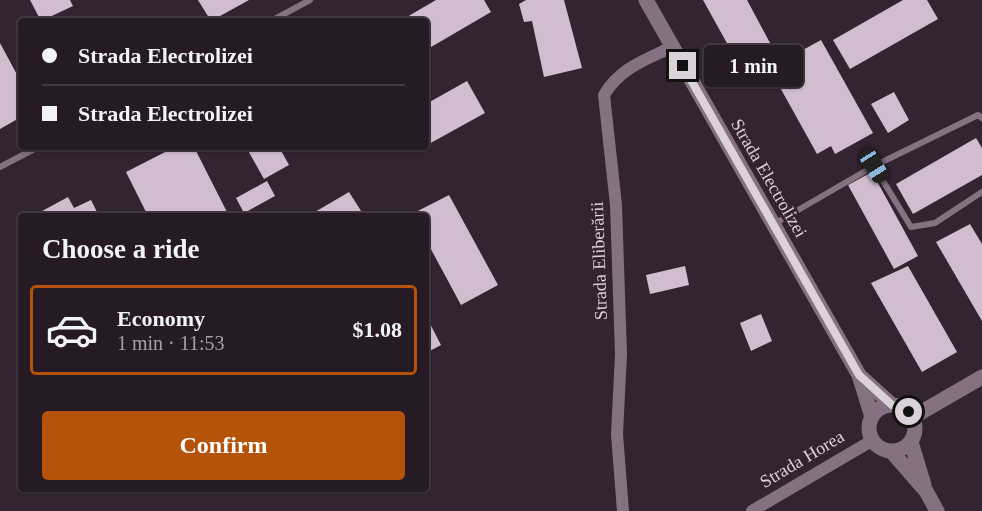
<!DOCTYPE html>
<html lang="en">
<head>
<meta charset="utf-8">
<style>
  :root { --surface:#261b25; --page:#2e242d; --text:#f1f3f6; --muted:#a4a1a7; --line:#423942; --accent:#b45309 }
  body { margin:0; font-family:Georgia,serif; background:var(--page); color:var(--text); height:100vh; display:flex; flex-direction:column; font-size:22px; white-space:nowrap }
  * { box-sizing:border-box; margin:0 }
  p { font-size:20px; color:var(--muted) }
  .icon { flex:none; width:33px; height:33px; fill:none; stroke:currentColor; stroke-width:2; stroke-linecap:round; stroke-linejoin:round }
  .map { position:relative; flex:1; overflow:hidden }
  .sheet { position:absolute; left:18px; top:213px; width:411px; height:279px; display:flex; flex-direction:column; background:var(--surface); border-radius:6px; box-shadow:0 2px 4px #0004,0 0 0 2px var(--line) }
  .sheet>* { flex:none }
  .guide { position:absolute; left:18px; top:18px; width:411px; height:132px; border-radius:6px; box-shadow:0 2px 4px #0004,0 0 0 2px var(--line); display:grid; align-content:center; height:132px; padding:0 24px; background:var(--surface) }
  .end { position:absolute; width:27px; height:27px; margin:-14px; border:8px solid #dbd2da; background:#111; box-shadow:0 0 0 3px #111 }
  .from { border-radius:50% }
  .bubble { position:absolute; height:42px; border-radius:6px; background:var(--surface); box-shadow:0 2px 4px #0004,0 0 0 2px var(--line); font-size:20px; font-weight:600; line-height:42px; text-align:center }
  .car { position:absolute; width:18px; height:36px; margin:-18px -9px; border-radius:8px; box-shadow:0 0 4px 2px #0007; background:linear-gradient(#222 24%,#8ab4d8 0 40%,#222 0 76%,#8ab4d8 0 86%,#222 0) }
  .guide b { display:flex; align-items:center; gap:21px; height:57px; font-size:22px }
  .guide b+b { border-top:2px solid var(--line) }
  .guide i { width:15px; height:15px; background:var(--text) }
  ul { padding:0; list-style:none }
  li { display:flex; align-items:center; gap:18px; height:90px; margin:0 12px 9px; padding:0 12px; border:3px solid transparent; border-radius:6px }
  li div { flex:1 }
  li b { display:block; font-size:22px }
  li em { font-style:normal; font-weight:600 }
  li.selected { border-color:var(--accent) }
  li>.icon { width:54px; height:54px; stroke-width:1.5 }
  h2 { padding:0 24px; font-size:27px; line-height:72px }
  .action { display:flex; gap:12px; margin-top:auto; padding:12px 24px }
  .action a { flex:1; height:69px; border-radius:6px; background:var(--accent); color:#fff; font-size:24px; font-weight:600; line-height:69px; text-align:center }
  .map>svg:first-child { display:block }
  .building { fill:#d0bed0 }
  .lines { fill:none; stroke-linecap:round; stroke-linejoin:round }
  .service { stroke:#847282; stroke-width:6 }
  .minor { stroke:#847282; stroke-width:12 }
  .tertiary { stroke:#847282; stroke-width:15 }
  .route { stroke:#dbd2da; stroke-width:8 }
  .labels { text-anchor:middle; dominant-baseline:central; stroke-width:6; stroke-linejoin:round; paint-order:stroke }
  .street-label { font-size:18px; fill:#dbd2da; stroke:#332431 }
</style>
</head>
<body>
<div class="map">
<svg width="982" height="511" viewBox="0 0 982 511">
  <rect width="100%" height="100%" fill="#332431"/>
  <path class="building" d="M30 0H70L73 6 41 21Z
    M198 0H249L211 21Z
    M436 0H484L491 12 426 50V21H400Z
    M526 0H564L582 68 544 77 532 21 524 22 519 4Z
    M703 0H747L776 54 743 72Z
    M903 0H927L938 19 850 69 833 40Z
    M821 40 873 133 835 154 831 146 817 154 777 82 786 77 779 63Z
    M0 43 21 82V117L0 129Z
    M467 81 485 113 427 145 426 104Z
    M894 92 909 120 888 133 871 104Z
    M976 138 982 148V175L913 214 896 184Z
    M175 147H194L229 216H148L126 172Z
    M246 147H279L289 165 264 179Z
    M872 172 918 256 894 269 848 185Z
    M267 181 275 196 244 213 236 198Z
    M349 192 363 214 360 216H308Z
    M449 195 498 285 461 305 426 240V216L412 214Z
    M68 197 74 208 91 200 99 216H33Z
    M970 224 982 244V321L936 242Z
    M685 266 689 285 650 294 646 275Z
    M908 266 957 352 922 372 871 283Z
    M761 314 772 341 751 351 740 323Z
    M426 316 441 345 426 353Z"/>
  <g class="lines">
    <path class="service" d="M271 21 310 0
      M874 166 911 227 935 223 982 192
      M0 167 38 147
      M774 224 874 166 978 115 982 118"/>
    <path class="minor" d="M623 511 617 434 621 354 616 205 604 95C620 68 645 60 672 47
      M752 511 873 440"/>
    <path class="tertiary" d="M646 0 859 375 872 417
      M861 377 892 405
      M869 428a23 23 0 1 1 46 0a23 23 0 1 1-46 0Z
      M913 417 982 377
      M911 442 924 485
      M892 452 926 491 937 511"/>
  </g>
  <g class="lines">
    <path class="route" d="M683 66 859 375 892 405 898 406 909 412"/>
  </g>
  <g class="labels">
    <g class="street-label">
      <text transform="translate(769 178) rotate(60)">Strada Electrolizei</text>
      <text transform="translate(599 261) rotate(-92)">Strada Eliberării</text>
      <text transform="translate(802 459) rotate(-31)">Strada Horea</text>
    </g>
  </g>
</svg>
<i class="end from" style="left:909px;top:412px"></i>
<i class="end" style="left:683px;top:66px"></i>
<div class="bubble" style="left:704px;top:45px;width:99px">1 min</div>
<i class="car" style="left:874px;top:166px;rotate:148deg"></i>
<div class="guide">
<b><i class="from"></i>Strada Electrolizei</b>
<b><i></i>Strada Electrolizei</b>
</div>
<section class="sheet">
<h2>Choose a ride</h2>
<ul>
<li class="selected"><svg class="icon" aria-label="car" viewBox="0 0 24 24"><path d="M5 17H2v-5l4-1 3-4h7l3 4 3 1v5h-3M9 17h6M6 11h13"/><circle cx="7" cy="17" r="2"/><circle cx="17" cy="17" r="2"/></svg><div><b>Economy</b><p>1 min · 11:53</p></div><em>$1.08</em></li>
</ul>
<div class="action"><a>Confirm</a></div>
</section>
</div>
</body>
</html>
